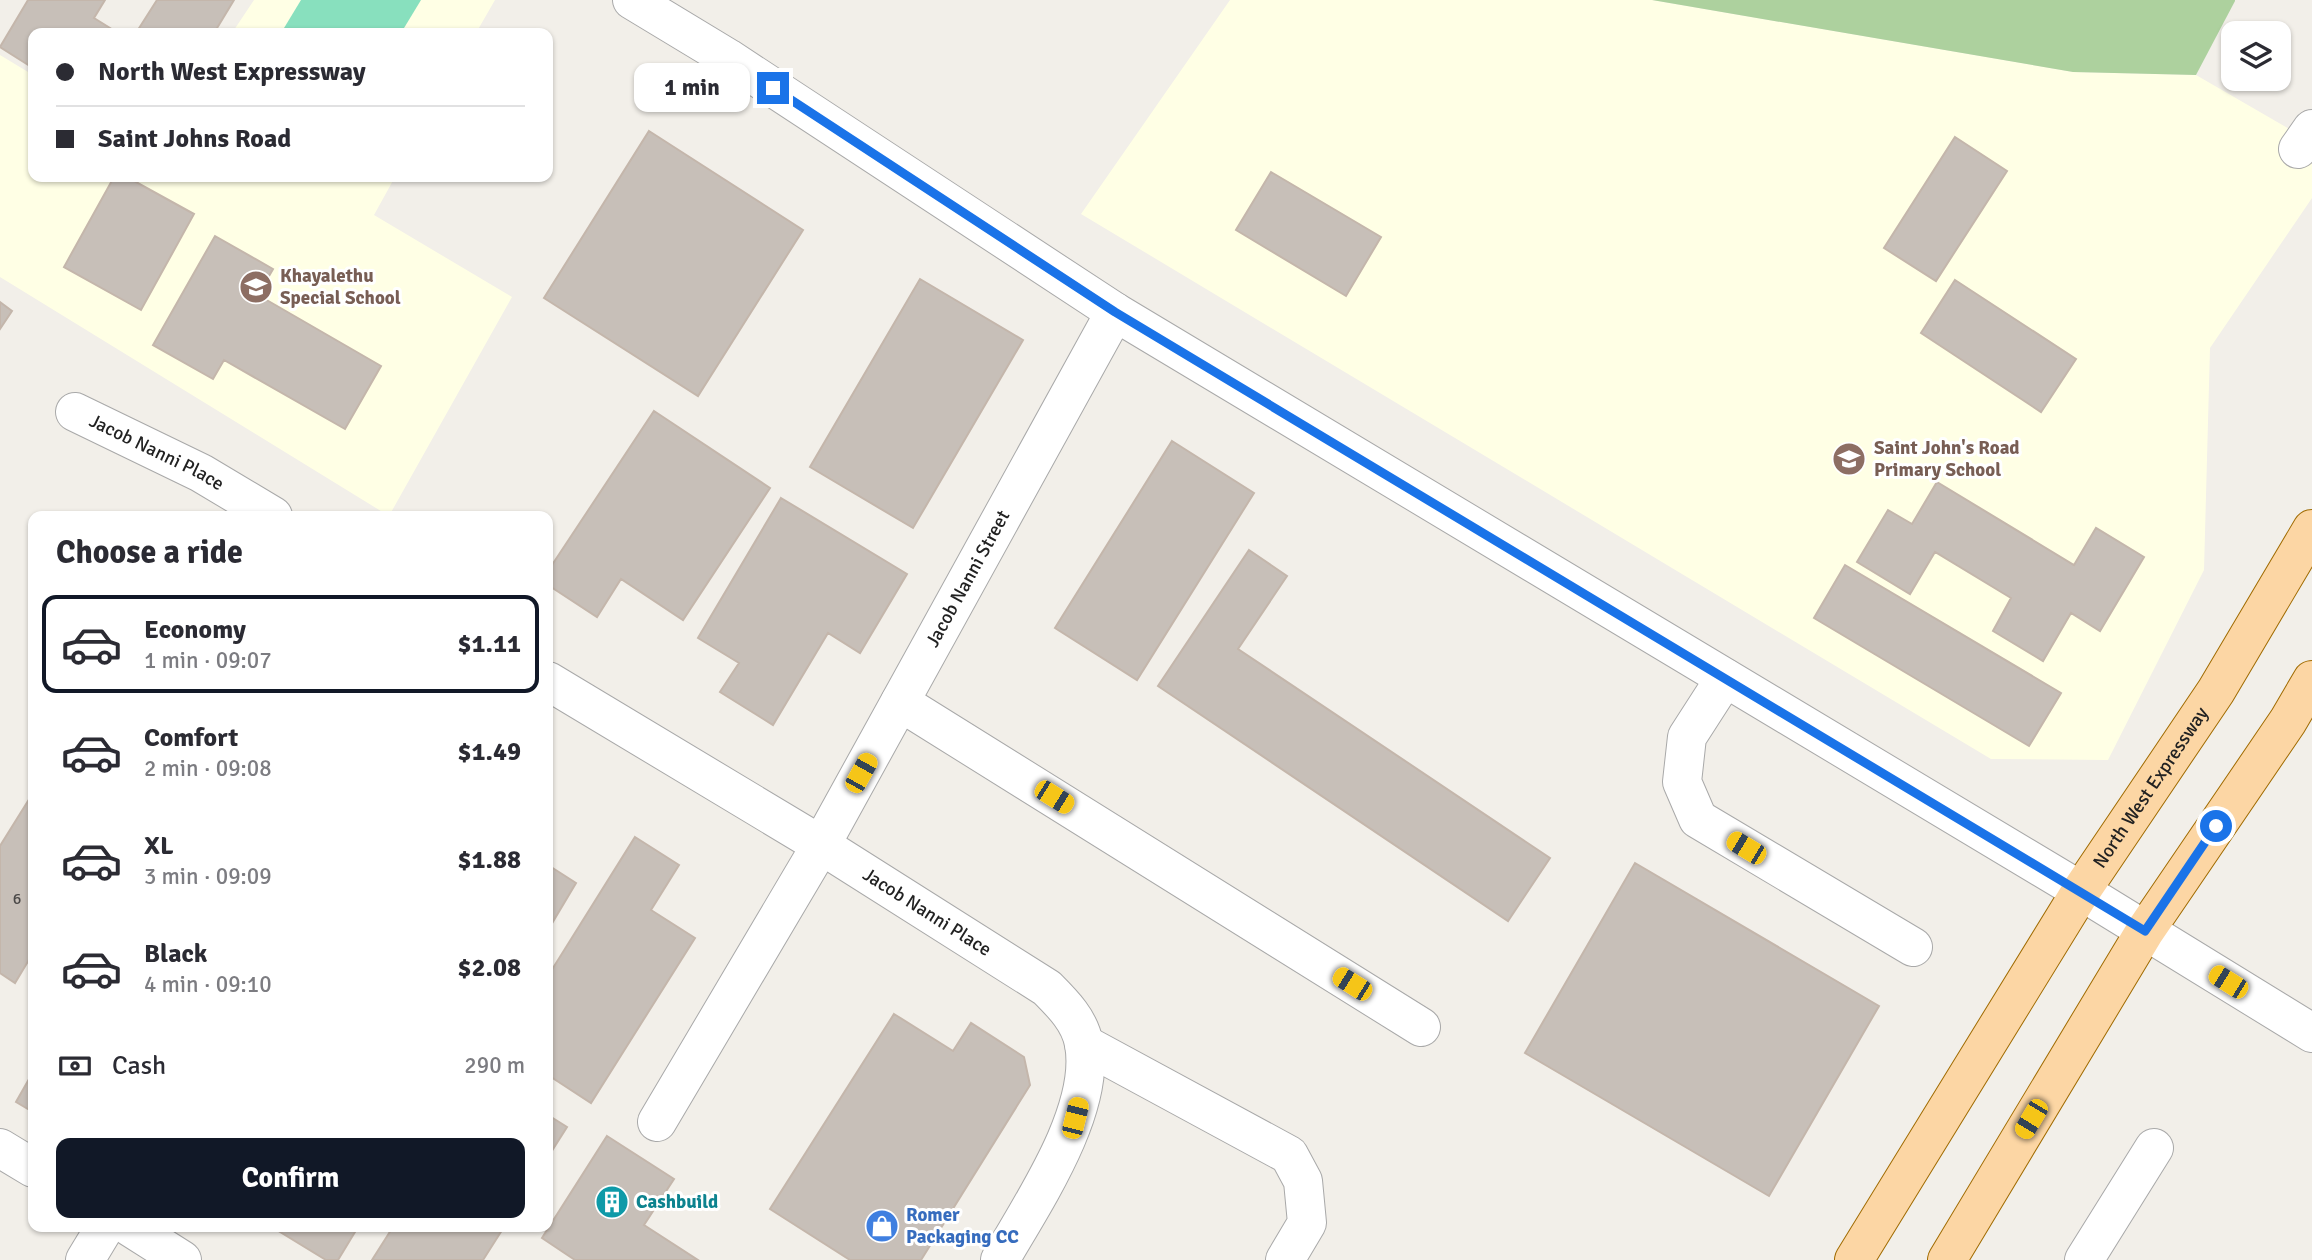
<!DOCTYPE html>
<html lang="en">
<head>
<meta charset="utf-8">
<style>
  :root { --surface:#fff; --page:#f7f7f7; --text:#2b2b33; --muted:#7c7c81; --line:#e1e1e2; --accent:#111827 }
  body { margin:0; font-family:Signika,sans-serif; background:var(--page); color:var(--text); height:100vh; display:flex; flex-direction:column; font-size:26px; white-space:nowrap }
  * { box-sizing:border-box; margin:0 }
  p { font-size:23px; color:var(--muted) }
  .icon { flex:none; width:38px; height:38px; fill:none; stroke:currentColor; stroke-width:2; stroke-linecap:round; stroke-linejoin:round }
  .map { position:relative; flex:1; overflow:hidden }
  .details { position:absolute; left:28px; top:511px; width:525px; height:721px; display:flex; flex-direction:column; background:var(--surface); border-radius:14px; box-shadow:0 2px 5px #0004 }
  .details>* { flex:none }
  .guide { position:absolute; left:28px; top:28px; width:525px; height:154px; border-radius:14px; box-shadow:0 2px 5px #0004; display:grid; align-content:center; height:154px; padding:0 28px; background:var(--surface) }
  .fabs { position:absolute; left:2221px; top:21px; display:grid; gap:14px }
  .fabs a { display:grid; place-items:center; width:70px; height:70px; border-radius:14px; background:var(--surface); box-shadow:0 2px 5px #0004; font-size:35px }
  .end { position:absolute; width:32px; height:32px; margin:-16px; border:9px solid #1a73e8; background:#fff; box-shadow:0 0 0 4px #fff }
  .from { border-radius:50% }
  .bubble { position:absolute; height:49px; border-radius:14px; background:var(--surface); box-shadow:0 2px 5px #0004; font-size:23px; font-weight:700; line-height:49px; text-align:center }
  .car { position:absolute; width:21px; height:42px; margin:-21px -10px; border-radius:9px; box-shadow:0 0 5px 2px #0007; background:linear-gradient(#f5c518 24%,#345 0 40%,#f5c518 0 76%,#345 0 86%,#f5c518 0) }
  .guide b { display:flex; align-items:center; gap:24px; height:66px; font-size:26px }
  .guide b+b { border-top:2px solid var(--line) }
  .guide i { width:18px; height:18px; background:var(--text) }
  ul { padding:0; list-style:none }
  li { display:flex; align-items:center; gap:21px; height:98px; margin:0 14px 10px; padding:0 14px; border:4px solid transparent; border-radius:14px }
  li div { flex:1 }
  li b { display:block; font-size:26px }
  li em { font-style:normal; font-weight:700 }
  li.selected { border-color:var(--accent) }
  li>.icon { width:63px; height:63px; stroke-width:1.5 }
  h2 { padding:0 28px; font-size:32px; line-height:84px }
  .pay { display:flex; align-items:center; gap:18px; height:77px; padding:0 28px; font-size:26px }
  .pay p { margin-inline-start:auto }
  .action { display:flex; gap:14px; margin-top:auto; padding:14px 28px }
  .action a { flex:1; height:80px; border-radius:14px; background:var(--accent); color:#fff; font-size:28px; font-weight:700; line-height:80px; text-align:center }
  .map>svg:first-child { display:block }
  .education { fill:#ffffe5 }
  .forest { fill:#add19e }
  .pitch { fill:#88e0be }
  .building { fill:#c7bfb8; stroke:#c4b6ab; stroke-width:2 }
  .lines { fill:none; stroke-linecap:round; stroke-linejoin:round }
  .minor-casing { stroke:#a9a9a9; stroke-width:40 }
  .major-casing { stroke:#a06b00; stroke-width:40 }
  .minor { stroke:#fff; stroke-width:38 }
  .major { stroke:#fcd6a4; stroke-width:38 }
  .route { stroke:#1a73e8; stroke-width:9 }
  .labels { text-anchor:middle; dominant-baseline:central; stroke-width:6; stroke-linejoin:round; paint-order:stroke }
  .number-label { font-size:16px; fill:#4b4948 }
  .education-label { font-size:19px; font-weight:bold; fill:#785e54; stroke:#fff; text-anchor:start }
  .street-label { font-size:19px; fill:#222; stroke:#fff }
  .culture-label { font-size:19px; font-weight:bold; fill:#0d838f; stroke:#fff; text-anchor:start }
  .shop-label { font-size:19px; font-weight:bold; fill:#366cbe; stroke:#fff; text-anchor:start }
</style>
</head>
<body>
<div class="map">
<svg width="2312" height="1260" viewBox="0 0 2312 1260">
  <rect width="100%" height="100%" fill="#f2efe9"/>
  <path class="education" d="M254 0H495L476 33H232Z
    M1230 0H1652L2073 72 2196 75 2312 142V198L2210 348 2204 570 2108 760 1991 759 1081 214Z
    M0 55 33 75V177H395L374 215 512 297 389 516 0 277Z"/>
  <path class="forest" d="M1652 0H2235V1L2196 75 2073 72Z"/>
  <path class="pitch" d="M301 0H421L401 33H281Z"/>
  <path class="building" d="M28 0H105L94 18 118 33H33V68L0 47Z
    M157 0H234L214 33H136Z
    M649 131 803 230 698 396 544 298Z
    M1955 137 2007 171 1936 281 1884 248Z
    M1271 172 1381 237 1346 296 1236 230Z
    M114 177H127L194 214 141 310 64 267Z
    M215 236 273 269 258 295 381 366 345 429 224 360 213 379 153 345Z
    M920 279 1023 340 913 528 810 467Z
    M1955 280 2076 359 2041 412 1921 333Z
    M0 302 12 311 0 329Z
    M654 411 770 488 683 620 621 579 597 617 548 585V571Z
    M1172 441 1254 493 1137 680 1055 628Z
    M1937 482 2074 565 2096 528 2144 557 2100 631 2071 613 2043 661 1993 631 2011 598 1935 552 1910 594 1857 562 1888 510 1912 524Z
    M781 498 907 574 860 653 828 633 773 725 720 692 739 663 698 638Z
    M1249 550 1287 576 1238 649 1550 858 1508 921 1158 686Z
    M1845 565 2061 693 2029 746 1814 618Z
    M33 793V953L15 983 0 973V846Z
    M635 837 679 865 651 910 695 938 591 1103 548 1075V976Z
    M1635 863 1879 1006 1769 1196 1525 1053Z
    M548 865 576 883 548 930Z
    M894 1014 953 1051 971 1023 1024 1057 1030 1085 921 1260H850L770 1209Z
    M33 1072V1112L16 1102Z
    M548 1115 567 1127 548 1157Z
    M607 1136 674 1179 644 1225 698 1260H575L542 1238Z
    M272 1227H358L338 1260H326Z
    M393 1227H504L483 1260H372Z"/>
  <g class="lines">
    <defs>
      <g id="minor">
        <path d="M632 0 728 58 1115 312 2081 891 2312 1033"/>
        <path d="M2298 149 2312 129"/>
        <path id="s1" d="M75 412 201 473 273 516"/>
        <path d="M1725 678 1687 737 1682 782 1698 819 1913 947"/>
        <path id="s2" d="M548 681 821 845 1047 988C1063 1004 1080 1021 1084 1044 1096 1111 1032 1204 1000 1260"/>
        <path d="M900 702 1421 1027"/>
        <path d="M1084 1044 1289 1155 1303 1181 1307 1223 1285 1260"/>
        <path id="s3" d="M657 1122 821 845 1115 312"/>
        <path d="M0 1148 33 1168"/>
        <path d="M130 1227 182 1260"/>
        <path d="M85 1260 105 1227"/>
        <path d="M2084 1260 2154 1148"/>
      </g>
      <g id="major">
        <path id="s4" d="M1854 1260 2081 891 2216 691 2312 529"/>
        <path d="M1947 1260 2145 931 2288 721 2312 680"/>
      </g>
    </defs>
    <use href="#minor" class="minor-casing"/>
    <use href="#major" class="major-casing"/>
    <use href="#minor" class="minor"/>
    <use href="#major" class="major"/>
  </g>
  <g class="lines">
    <path class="route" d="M773 88 1115 312 2145 931 2216 826"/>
  </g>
  <defs>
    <symbol id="school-disc" viewBox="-11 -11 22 22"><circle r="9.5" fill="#8d6e63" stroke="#fff"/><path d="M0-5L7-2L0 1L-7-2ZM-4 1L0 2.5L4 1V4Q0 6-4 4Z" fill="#fff"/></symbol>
    <symbol id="building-disc" viewBox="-11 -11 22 22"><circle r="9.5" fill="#0f9aa8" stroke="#fff"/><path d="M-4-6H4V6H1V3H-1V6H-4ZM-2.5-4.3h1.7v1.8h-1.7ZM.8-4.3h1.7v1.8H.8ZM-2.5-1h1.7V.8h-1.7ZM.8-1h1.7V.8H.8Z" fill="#fff"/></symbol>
    <symbol id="shop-disc" viewBox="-11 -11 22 22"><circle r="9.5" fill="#3f7fe0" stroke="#fff"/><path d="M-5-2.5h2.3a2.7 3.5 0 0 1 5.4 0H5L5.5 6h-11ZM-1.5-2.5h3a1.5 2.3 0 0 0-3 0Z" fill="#fff"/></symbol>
  </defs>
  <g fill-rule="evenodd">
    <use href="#school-disc" x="237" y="268" width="38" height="38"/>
    <use href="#school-disc" x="1830" y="440" width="38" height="38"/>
    <use href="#building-disc" x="593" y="1183" width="38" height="38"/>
    <use href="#shop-disc" x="863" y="1207" width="38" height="38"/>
  </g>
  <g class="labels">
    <g class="number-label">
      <text x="17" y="899">6</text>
    </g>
    <g class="education-label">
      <text x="280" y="276">Khayalethu<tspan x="280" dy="22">Special School</tspan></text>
      <text x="1874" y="448">Saint John's Road<tspan x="1874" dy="22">Primary School</tspan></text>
    </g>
    <g class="street-label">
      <text stroke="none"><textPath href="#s1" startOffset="91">Jacob Nanni Place</textPath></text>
      <text stroke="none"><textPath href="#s3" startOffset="626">Jacob Nanni Street</textPath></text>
      <text stroke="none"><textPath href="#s4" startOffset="558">North West Expressway</textPath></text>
      <text stroke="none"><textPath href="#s2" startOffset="444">Jacob Nanni Place</textPath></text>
    </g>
    <g class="culture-label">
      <text x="636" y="1202">Cashbuild</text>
    </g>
    <g class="shop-label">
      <text x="906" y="1215">Romer<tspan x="906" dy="22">Packaging CC</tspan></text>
    </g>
  </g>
</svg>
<div class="fabs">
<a><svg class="icon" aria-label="layers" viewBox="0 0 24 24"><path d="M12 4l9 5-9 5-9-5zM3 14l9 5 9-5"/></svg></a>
</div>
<i class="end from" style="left:2216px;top:826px"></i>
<i class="end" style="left:773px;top:88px"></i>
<div class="bubble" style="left:634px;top:63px;width:116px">1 min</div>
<i class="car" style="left:861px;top:773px;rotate:29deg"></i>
<i class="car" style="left:1054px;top:797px;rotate:122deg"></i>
<i class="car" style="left:1746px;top:848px;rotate:301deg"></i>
<i class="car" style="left:2228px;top:982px;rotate:302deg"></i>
<i class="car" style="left:1352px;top:984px;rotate:302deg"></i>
<i class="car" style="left:1075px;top:1118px;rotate:14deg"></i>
<i class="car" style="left:2031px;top:1119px;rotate:211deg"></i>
<div class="guide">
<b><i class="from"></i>North West Expressway</b>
<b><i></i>Saint Johns Road</b>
</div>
<section class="details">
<h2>Choose a ride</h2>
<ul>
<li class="selected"><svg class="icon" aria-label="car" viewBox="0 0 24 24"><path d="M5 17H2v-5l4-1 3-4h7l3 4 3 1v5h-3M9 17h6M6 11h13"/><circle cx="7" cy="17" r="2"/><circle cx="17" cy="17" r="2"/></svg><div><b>Economy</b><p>1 min · 09:07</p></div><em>$1.11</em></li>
<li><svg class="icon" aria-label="car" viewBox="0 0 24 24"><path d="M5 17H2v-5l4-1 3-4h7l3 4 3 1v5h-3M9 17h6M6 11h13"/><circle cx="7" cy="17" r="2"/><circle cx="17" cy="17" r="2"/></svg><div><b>Comfort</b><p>2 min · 09:08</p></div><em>$1.49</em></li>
<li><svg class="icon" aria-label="car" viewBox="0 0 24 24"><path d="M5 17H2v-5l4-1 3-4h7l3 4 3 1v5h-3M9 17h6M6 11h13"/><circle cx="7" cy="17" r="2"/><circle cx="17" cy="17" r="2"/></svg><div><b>XL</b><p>3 min · 09:09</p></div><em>$1.88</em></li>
<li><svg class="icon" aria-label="car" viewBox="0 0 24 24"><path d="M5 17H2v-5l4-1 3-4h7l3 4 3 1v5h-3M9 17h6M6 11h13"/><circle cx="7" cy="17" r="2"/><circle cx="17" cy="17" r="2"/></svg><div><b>Black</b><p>4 min · 09:10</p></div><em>$2.08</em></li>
</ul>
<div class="pay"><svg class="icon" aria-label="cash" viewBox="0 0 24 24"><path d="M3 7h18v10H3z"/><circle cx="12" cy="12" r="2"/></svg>Cash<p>290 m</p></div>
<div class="action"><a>Confirm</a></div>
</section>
</div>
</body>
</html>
